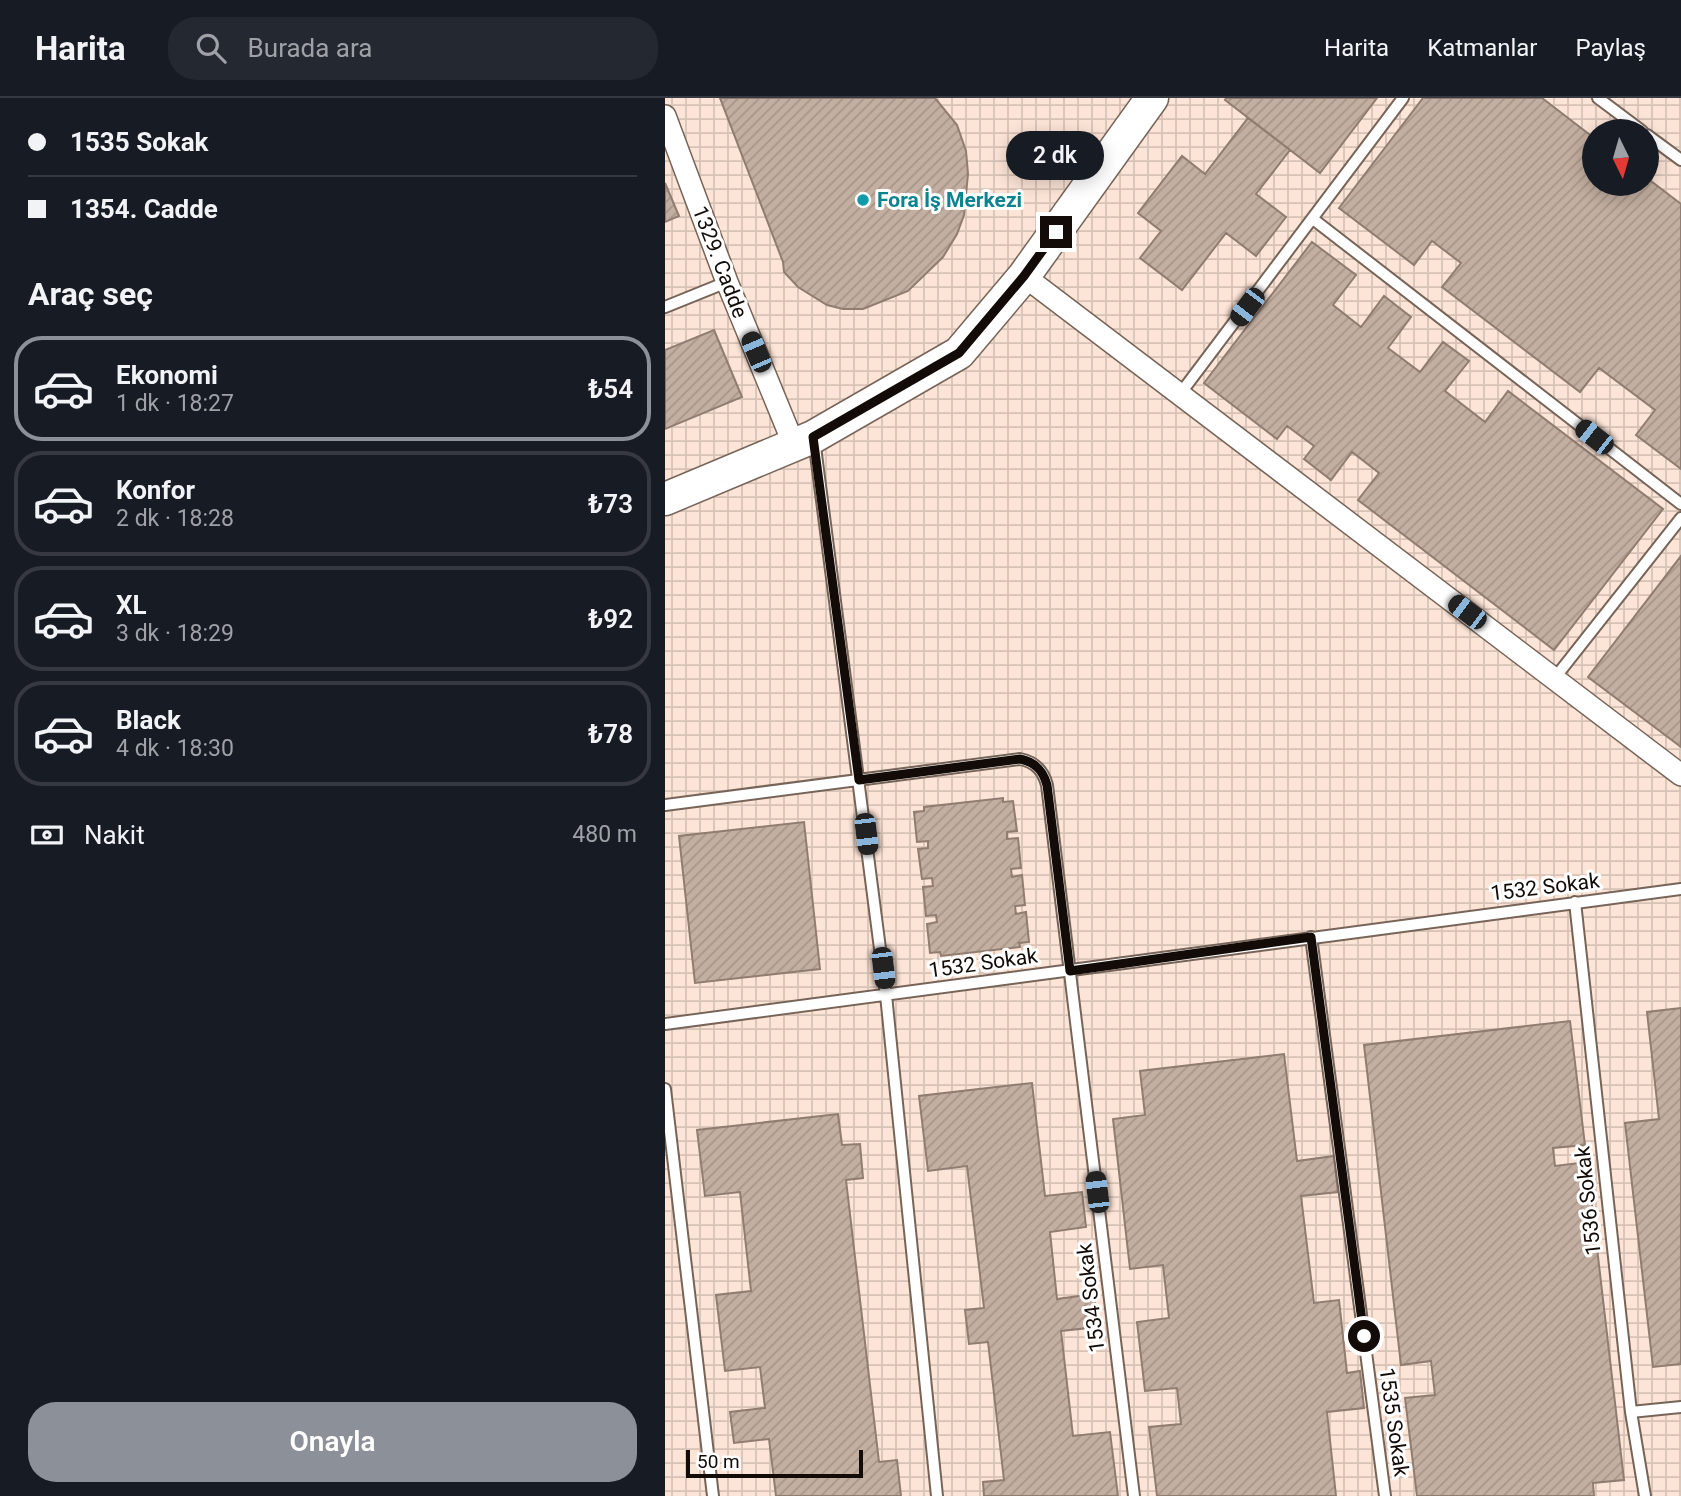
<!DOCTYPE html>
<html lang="tr">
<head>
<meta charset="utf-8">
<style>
  :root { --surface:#171b24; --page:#242831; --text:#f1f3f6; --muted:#9ea1a6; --line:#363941; --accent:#8c9099 }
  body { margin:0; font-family:Roboto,sans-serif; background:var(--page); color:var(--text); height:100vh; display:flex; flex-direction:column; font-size:26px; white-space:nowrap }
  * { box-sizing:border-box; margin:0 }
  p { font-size:23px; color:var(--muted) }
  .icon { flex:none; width:38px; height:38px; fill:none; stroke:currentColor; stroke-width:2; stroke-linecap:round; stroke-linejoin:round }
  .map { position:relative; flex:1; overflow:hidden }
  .panel { display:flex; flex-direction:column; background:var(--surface); width:665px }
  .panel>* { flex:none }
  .top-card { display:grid; align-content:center; height:154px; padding:0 28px; background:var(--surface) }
  .needle { width:46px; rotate:175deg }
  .controls { position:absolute; left:917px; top:21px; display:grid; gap:14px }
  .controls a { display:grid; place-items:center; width:77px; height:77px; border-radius:50%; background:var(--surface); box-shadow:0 4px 18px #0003; font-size:35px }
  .scale { position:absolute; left:21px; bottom:18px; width:177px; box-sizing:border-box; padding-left:7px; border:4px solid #120b07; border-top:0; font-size:19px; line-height:24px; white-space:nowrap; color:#120b07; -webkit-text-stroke:5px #fff; paint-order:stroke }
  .end { position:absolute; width:32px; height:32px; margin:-16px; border:9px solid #120b07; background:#fff; box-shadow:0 0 0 4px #fff }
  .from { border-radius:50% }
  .bubble { position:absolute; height:49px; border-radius:24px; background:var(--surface); box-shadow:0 4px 18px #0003; font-size:23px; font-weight:600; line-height:49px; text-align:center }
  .car { position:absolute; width:21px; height:42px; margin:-21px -10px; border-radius:9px; box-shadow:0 0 5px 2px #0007; background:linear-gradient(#222 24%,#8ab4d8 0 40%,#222 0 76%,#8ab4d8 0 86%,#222 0) }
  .top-card b { display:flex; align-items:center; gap:24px; height:66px; font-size:26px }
  .top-card b+b { border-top:2px solid var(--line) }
  .top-card i { width:18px; height:18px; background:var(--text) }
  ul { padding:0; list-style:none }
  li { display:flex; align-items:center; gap:21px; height:105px; margin:0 14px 10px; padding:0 14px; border:4px solid var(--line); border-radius:28px }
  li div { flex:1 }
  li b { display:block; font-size:26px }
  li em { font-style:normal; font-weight:600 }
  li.current { border-color:var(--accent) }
  li>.icon { width:63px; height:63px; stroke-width:1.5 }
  h2 { padding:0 28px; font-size:32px; line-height:84px }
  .pay { display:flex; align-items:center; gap:18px; height:77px; padding:0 28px; font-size:26px }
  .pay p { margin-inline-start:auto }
  .primary-button { display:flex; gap:14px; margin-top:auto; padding:14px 28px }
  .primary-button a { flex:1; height:80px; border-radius:28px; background:var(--accent); color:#fff; font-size:28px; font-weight:600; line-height:80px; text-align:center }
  header { display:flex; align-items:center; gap:42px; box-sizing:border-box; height:98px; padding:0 35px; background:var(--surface); border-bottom:2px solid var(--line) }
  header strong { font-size:33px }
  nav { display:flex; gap:38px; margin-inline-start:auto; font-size:24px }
  .search { width:490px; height:63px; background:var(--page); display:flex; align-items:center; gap:18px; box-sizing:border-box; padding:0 24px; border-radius:28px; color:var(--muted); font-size:26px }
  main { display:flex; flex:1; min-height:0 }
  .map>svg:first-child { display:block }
  .industrial { fill:url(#industrial-grid); fill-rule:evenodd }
  .building { fill:url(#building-hatch); stroke:#907c70; stroke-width:2 }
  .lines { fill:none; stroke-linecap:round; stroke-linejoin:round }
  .lane-casing { stroke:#776458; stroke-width:14 }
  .street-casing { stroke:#776458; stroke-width:24 }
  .secondary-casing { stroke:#776458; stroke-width:35 }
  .lane { stroke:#fff; stroke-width:10 }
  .street { stroke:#fff; stroke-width:21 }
  .secondary { stroke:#fff; stroke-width:32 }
  .route { stroke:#120b07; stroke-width:9 }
  .culture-dot { fill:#0f9aa8; stroke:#fff; stroke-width:2.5 }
  .labels { text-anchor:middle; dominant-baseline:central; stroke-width:6; stroke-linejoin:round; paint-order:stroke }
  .culture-label { font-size:21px; font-weight:bold; fill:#0d838f; stroke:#fff; text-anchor:start }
  .street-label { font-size:21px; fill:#120b07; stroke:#fff }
</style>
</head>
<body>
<header>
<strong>Harita</strong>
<div class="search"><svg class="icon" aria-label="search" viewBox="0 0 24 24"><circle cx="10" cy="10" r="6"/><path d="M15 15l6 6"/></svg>Burada ara</div>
<nav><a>Harita</a><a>Katmanlar</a><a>Paylaş</a></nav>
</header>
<main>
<section class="panel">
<div class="top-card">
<b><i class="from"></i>1535 Sokak</b>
<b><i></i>1354. Cadde</b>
</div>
<h2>Araç seç</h2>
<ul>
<li class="current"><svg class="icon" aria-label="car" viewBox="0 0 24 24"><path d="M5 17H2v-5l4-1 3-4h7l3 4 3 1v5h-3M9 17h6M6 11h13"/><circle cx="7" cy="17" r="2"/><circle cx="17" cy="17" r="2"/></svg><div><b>Ekonomi</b><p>1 dk · 18:27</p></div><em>₺54</em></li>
<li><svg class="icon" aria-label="car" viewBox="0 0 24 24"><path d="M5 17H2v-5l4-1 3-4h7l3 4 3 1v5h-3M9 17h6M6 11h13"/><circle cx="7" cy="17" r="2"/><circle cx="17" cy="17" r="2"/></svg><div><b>Konfor</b><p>2 dk · 18:28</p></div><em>₺73</em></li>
<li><svg class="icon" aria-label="car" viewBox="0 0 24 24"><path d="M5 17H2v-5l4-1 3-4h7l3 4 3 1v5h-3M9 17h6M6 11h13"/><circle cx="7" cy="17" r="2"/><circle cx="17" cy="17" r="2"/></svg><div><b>XL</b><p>3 dk · 18:29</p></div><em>₺92</em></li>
<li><svg class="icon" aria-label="car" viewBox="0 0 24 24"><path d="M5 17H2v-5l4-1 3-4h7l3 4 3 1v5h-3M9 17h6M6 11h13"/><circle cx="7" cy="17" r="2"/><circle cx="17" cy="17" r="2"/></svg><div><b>Black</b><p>4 dk · 18:30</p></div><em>₺78</em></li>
</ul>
<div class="pay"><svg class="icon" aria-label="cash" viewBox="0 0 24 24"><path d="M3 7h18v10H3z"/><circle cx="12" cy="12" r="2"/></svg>Nakit<p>480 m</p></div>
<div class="primary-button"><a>Onayla</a></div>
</section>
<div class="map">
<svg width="1016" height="1398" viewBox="0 0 1016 1398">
  <defs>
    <pattern id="industrial-grid" width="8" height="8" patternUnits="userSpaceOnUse" patternTransform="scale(1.75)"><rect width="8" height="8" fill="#fce4d6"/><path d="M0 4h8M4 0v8" fill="none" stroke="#d7c2b6"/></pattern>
    <pattern id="building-hatch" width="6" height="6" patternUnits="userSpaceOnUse" patternTransform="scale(1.75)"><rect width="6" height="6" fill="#c3afa1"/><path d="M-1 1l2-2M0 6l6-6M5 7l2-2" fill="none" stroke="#a69589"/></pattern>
  </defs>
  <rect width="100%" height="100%" fill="#fcefe7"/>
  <path class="industrial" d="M0 0H1016V1398H0ZM929 33H982V86H929Z"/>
  <path class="building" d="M55 0H270L292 27 301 53 303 76 299 117 292 136 278 159 243 193 198 211H178L162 207 133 189 119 174 118 164Z
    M561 0H712L655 75 560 2Z
    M758 0H877L929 40V86H982V80L1016 106V371L971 337 990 312 934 270 915 294 777 189 796 165 767 143 749 167 674 110Z
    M583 20 625 52 591 96 621 119 591 158 561 135 517 192 475 160 496 133 473 115 517 58 540 76Z
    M0 85 14 118 0 124Z
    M647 144 691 177 668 207 696 229 719 198 746 219 723 250 755 274 778 244 804 263 780 293 820 324 843 293 998 411 889 552 693 402 714 375 687 354 666 382 639 361 649 348 622 328 612 341 539 285Z
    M49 232 77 299 0 331V252Z
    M1016 458V649L923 579Z
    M338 700V704L348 703 352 733 342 734V741L353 740 356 770 346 771 347 779 357 777 360 807 350 808 351 816 361 814 364 844 354 845 355 849 276 858 275 854 265 855 262 826 272 824 271 817 261 818 258 789 268 788 267 780 257 781 253 751 263 750V743L252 744 249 714 259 713V709Z
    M139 724 155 871 30 885 14 738Z
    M1016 910V1266L988 1269 960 1025 994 1021 982 914Z
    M905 923 920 1047 888 1050 890 1068 922 1064 959 1382 928 1385 929 1398H752L740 1300 770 1297 766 1263 736 1267 699 947Z
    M619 956 632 1063 669 1058 673 1094 636 1098 649 1205 674 1202 682 1275 695 1273 699 1310 662 1314 671 1398H492L484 1329 516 1326 512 1290 480 1293 472 1224 504 1220 498 1167 465 1171 448 1021 480 1017 475 973Z
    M367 985 380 1098 417 1094 421 1129 385 1134 392 1201 429 1196 433 1229 396 1233 408 1338 445 1334 453 1398H319L318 1384 339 1382 323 1244 304 1246 300 1212 319 1210 302 1068 263 1073 254 998Z
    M173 1016 177 1047 195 1046 198 1080 181 1082 214 1364 232 1362 236 1398H111L104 1341 69 1345 65 1314 100 1310 95 1269 60 1273 51 1197 86 1193 75 1094 40 1098 32 1032Z"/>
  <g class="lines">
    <defs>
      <path id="lane" d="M933 0 977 33
        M982 37 1016 62
        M648 121 1016 406
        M0 209 62 184
        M515 296 738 0
        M149 341 221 897 272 1398
        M889 581 1016 420
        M0 707 355 661C370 664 378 672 382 687L469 1398
        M910 804 966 1314 980 1398
        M646 839 720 1398
        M0 926 1016 791
        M0 991 48 1398
        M966 1314 1016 1309"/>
      <path id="street" d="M0 18 62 184 129 347
        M359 178 1016 677"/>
      <path id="secondary" d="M0 401 148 339 294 255 359 178 487 0"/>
    </defs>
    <use href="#lane" class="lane-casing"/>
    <use href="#street" class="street-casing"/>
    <use href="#secondary" class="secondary-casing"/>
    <use href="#lane" class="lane"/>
    <use href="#street" class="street"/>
    <use href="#secondary" class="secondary"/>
  </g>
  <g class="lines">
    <path class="route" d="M391 134 359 178 294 255 148 339 194 682 355 661C370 664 378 672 382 687L405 873 646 839 699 1238"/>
  </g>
  <circle class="culture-dot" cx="198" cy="102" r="7"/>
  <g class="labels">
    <g class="culture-label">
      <text x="212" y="102">Fora İş Merkezi</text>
    </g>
    <g class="street-label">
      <text transform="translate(55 164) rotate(69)">1329. Cadde</text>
      <text transform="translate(880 789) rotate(-7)">1532 Sokak</text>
      <text transform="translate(318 865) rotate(-8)">1532 Sokak</text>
      <text transform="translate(923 1103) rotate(-96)">1536 Sokak</text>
      <text transform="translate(426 1200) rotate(-97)">1534 Sokak</text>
      <text transform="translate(729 1324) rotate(82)">1535 Sokak</text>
    </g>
  </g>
</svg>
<div class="controls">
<a><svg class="needle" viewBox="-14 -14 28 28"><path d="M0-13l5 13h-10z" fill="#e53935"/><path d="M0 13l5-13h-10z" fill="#9ea1a6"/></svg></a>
</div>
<div class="scale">50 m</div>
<i class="end from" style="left:699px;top:1238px"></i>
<i class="end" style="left:391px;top:134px"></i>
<div class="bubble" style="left:341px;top:33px;width:98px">2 dk</div>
<i class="car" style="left:582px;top:209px;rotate:217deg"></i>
<i class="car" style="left:91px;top:254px;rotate:337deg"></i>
<i class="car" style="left:929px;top:339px;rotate:308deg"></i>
<i class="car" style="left:802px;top:514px;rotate:307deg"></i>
<i class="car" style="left:201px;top:736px;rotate:173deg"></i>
<i class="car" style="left:218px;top:870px;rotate:173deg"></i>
<i class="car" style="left:432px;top:1094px;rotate:353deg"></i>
</div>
</main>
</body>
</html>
